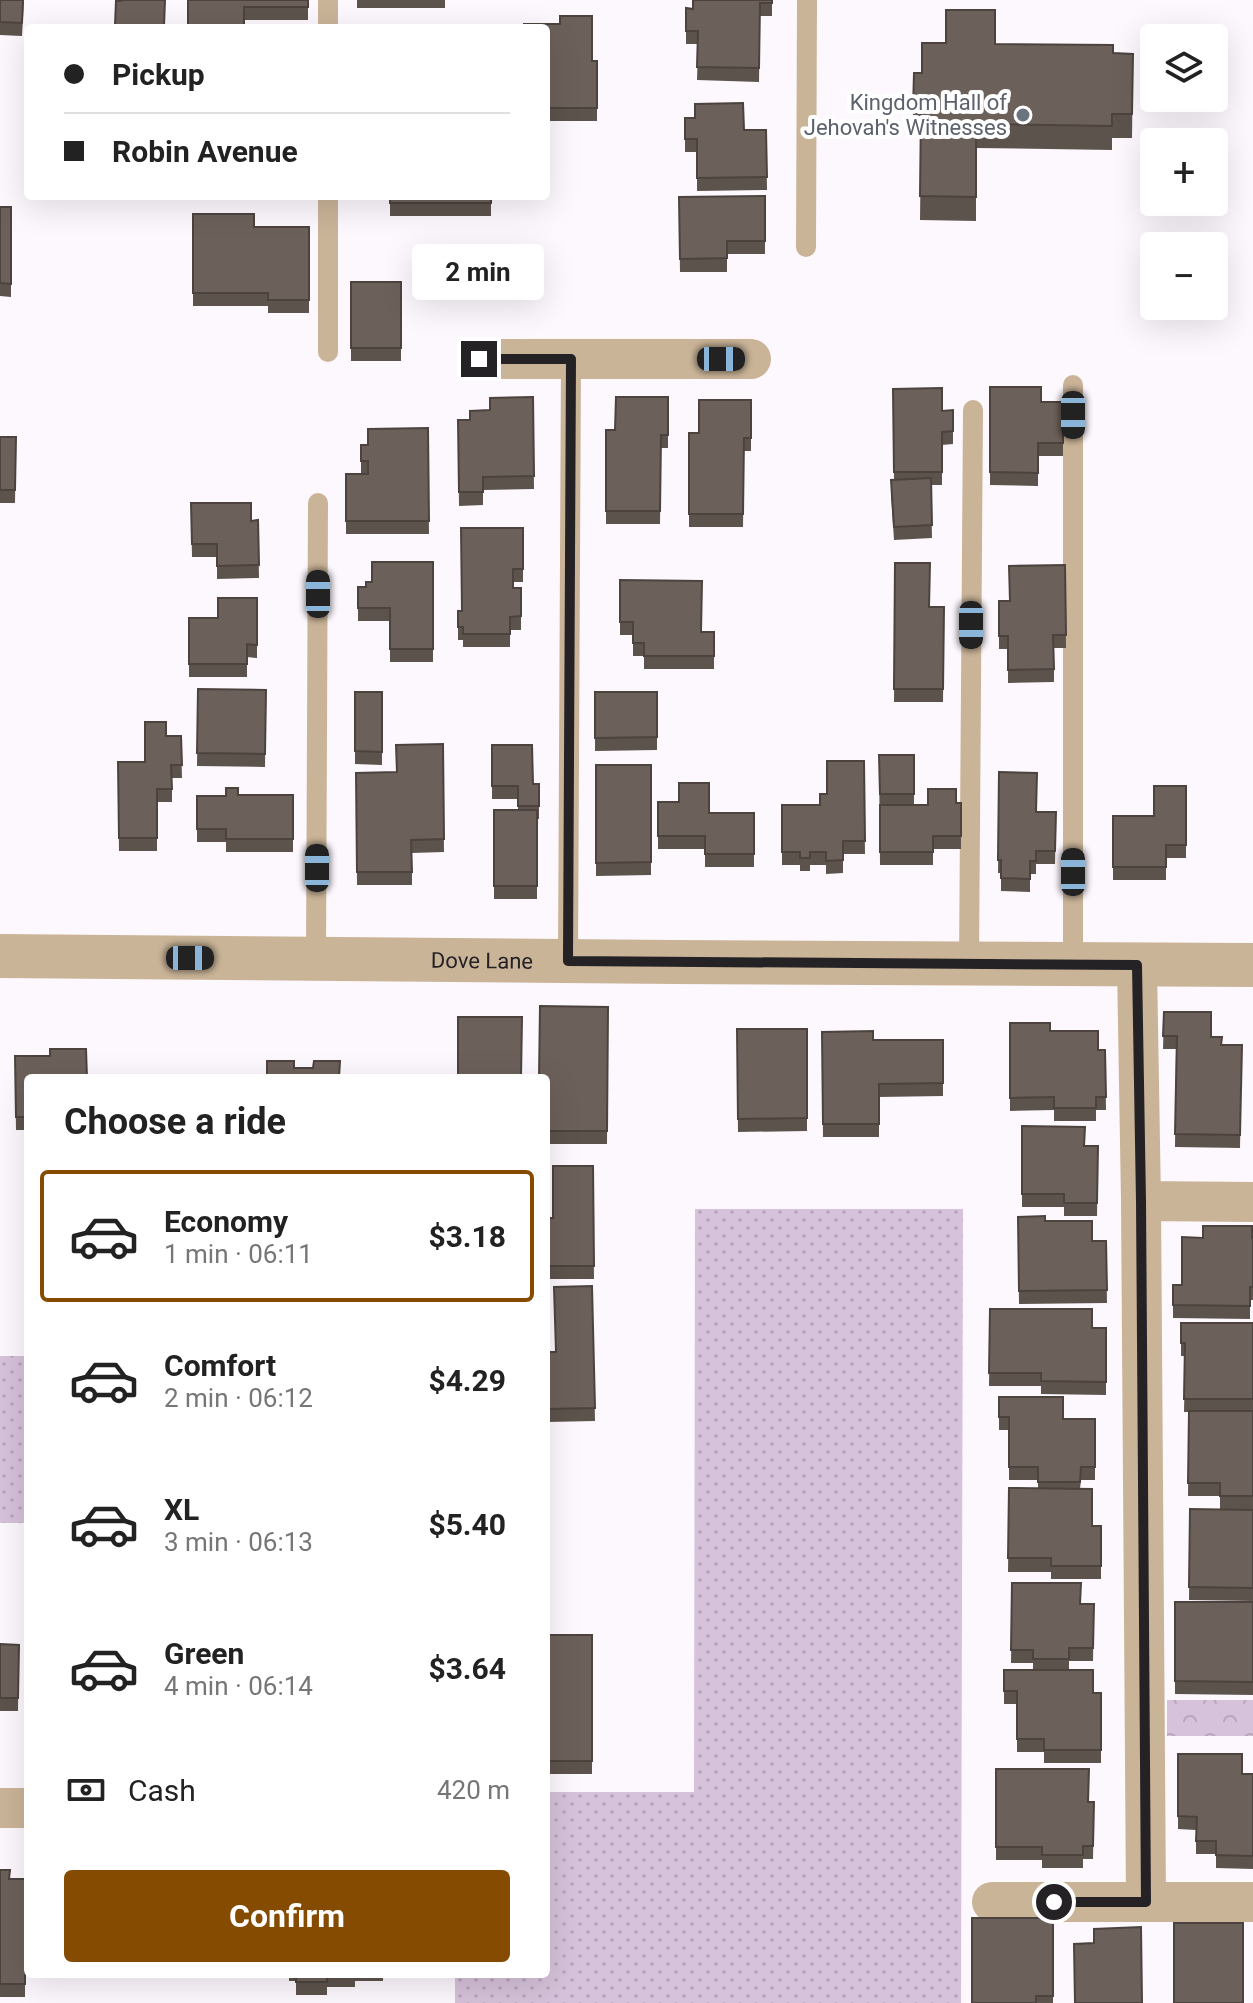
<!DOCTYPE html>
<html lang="en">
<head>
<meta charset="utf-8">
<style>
  :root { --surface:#fff; --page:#f6f6f6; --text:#222; --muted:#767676; --line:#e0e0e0; --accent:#854b00 }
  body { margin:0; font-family:Roboto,sans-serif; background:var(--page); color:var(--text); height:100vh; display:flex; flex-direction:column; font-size:30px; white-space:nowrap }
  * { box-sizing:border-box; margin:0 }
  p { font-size:26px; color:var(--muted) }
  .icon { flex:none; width:44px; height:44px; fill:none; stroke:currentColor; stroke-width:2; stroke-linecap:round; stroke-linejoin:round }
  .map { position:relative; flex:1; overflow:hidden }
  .sheet { position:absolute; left:24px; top:1074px; width:526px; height:904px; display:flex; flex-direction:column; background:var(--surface); border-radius:8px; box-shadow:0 8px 32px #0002 }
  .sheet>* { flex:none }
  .hud { position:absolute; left:24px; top:24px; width:526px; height:176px; border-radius:8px; box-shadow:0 8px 32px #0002; display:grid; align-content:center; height:176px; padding:0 40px; background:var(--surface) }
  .tools { position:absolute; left:1140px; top:24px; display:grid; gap:16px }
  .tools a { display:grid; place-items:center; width:88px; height:88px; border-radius:8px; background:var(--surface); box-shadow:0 8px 32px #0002; font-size:40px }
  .end { position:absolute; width:36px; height:36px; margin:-18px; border:10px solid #252226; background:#fff; box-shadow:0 0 0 4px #fff }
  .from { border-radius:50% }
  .bubble { position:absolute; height:56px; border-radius:8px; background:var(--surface); box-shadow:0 8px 32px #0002; font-size:26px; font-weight:700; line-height:56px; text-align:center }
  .car { position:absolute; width:24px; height:48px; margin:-24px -12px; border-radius:10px; box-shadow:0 0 6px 2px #0007; background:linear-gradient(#222 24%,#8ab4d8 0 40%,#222 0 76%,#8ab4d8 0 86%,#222 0) }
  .hud b { display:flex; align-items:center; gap:28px; height:76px; font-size:30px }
  .hud b+b { border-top:2px solid var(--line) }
  .hud i { width:20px; height:20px; background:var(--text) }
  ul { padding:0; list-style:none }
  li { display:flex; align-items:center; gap:24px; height:132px; margin:0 16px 12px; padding:0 24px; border:4px solid transparent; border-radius:8px }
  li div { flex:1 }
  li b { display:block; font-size:30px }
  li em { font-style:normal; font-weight:700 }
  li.on { border-color:var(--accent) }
  li>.icon { width:72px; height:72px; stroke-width:1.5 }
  h2 { padding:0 40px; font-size:36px; line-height:96px }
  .pay { display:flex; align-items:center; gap:20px; height:88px; padding:0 40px; font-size:30px }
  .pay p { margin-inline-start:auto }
  .action { display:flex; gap:16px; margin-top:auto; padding:16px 40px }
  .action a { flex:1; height:92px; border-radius:8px; background:var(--accent); color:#fff; font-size:32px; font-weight:700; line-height:92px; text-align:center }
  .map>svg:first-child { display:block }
  .grass { fill:url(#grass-dots) }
  .park { fill:url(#park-crowns) }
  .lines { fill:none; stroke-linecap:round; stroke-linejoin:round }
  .service { stroke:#cab498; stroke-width:20 }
  .minor { stroke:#cab498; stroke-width:40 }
  .tertiary { stroke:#cab498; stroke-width:44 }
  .wall { fill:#5d534d }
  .building { fill:#6c605a; stroke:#4c433f; stroke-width:2 }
  .route { stroke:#252226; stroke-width:10 }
  .worship-dot { fill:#6b7280; stroke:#fff; stroke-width:3 }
  .labels { text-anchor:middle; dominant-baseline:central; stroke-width:8; stroke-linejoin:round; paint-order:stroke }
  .worship-label { font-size:22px; fill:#5b616d; stroke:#fff; text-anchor:end }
  .street-label { font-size:22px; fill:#252226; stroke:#fff }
</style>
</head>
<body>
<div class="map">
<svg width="1253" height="2003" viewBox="0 0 1253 2003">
  <defs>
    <pattern id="grass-dots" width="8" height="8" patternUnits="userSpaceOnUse" patternTransform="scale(2)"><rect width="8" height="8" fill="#d6c2da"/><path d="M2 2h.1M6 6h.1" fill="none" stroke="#b8a6bb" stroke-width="1.8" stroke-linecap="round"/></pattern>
    <pattern id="park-crowns" width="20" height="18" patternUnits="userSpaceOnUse" patternTransform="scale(2)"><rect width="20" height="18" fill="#d6c2da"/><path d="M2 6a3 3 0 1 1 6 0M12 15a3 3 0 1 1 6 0" fill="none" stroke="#b8a6bb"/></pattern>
  </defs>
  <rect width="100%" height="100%" fill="#fdf8fe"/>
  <path class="grass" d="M695 1209H963L961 2003H455V1974H546V1792H694Z
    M0 1356H28V1523H0Z"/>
  <path class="park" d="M1167 1700H1253V1736H1167Z"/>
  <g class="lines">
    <path class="service" d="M328 28V0
      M328 196V352
      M806 247 807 0
      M316 959 318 503
      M568 961 571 359
      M969 963 973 410
      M1073 964V385"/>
    <path class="minor" d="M479 359H751
      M1137 965 1141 1201
      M1253 1202 1141 1201 1146 1902H1253
      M0 1808H28
      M992 1902H1146"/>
    <path class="tertiary" id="s1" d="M0 956 673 962 1253 965"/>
  </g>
  <path class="wall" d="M0 0H24L22 36 0 35Z
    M165 0V28H115L116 1Z
    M187 0H308V20H244Z
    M357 0H445V8H357Z
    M772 0V16H760L759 82 697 80 698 44H686V8L693 9Z
    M546 28 592 61H597V121H546Z
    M995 44 1133 54 1132 138H1112V150L976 148V221L920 220 921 133H913V109L922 73Z
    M685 118 744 130H766L767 190 697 191V152H685Z
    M390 196H491V216H390Z
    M765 196V254H727V272H680L679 197Z
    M0 207H11V297L0 296Z
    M193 214 254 227H309V313H268V306H193Z
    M351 282H401V361H351Z
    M990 387 1041 402H1063V456H1038V486L990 485Z
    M893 389 942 411 953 410V444L942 445V485H931L932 538 894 540 891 493V480H894Z
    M533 397 534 489 483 490V505L459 506 458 420H470L490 410Z
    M668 397V448H661L660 524H606V430H615Z
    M751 400V451H744L743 527H689V433H699Z
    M428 428 429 534H346V474H361V445H368Z
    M0 437H16L15 503H0Z
    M191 503 251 521 258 520 259 578 217 579V557H192Z
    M523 528V582H513V588H521V630H510V647H463V640H458V611H462Z
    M433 562V662H390V621H358V587H366L372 582Z
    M895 563 929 607 944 620 943 702H894Z
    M1065 565 1066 648H1054V682L1008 683V649H999V601H1010Z
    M620 580 701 632H714V669H644V656H633V635H620Z
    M257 598V658L247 657V677H189V618H218Z
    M198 689 266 690 265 767 197 766Z
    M355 692H382V765L355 764Z
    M595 692H657V750L595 751Z
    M166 736H181L182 778H172V802H157V851H119L118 762H145Z
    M443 744 444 852 412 853V885H357L356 773 397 772Z
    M492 745 533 784H539V819H537V899H494V810H518V799H492Z
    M879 755H914V805L961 803V849H933V865H880Z
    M864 761 865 854H843V873L826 874V865H810V871H800V865H782V805H820L827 794Z
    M596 765H651V875L596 876Z
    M999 772 1037 812H1056L1055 864H1036V874H1030V892L1001 891V873H998Z
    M1186 786V858H1166V880H1113V816H1154Z
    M238 795H293V852H226V842H197V796Z
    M658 802 709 813H754V867H705V849H658Z
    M608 1007 607 1144H546V1078Z
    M1164 1012 1211 1037 1222 1045H1242L1240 1148 1175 1147 1176 1049H1163Z
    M1010 1023 1050 1031 1098 1050H1105L1106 1110H1096V1121H1054V1110L1010 1111Z
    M737 1029H807V1131L738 1132Z
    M822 1032 873 1040H943V1096L879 1097V1137H823Z
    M15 1056 28 1078V1130H16Z
    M1022 1126 1085 1146H1098L1097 1216H1064V1207H1022Z
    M593 1166 594 1279H546V1218H553Z
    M1018 1217 1045 1221 1092 1241H1106L1107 1303 1019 1304Z
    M1252 1238H1253V1300H1250V1319L1173 1318V1285H1182Z
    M592 1286 595 1421 547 1422 546 1352H555Z
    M990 1309 1092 1328H1106V1395L1041 1394V1386H989Z
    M1181 1323H1253V1509H1220V1496H1188L1189 1412H1184L1185 1356H1181Z
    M999 1397 1063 1419H1095V1480H1081L1080 1489 1092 1526H1101V1579H1051V1572H1008L1009 1488H1038V1480H1009V1430H999Z
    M1190 1509 1253 1510V1601L1189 1600Z
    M1012 1583 1081 1604H1094L1093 1661H1069V1670L1093 1693H1101V1763H1044V1752H1017V1704H1004V1670H1033V1663H1011Z
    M1175 1602H1253V1695L1175 1694Z
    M546 1635H592V1774H547L548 1736H546Z
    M0 1644 19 1645 18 1711H0Z
    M1178 1754 1242 1774H1253V1869L1216 1868V1854H1196V1830L1178 1829Z
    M996 1769 1088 1802H1094L1093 1859H1083V1868H1042V1860H996Z
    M0 1870 10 1879H28V1974L42 1975H25V1997H0Z
    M1053 1918V2003H972Z
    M289 1974H383V1981H355V1987H327V1995H296V1981H289Z"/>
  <path class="building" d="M0 0H23L22 23 0 22Z
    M121 0H165L164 26 115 25 116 1H121Z
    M188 0H308V7H244V28H188Z
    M693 0H772V3H760L759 68 697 67 698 31H686V8L693 9Z
    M946 10H995V44L1113 45V53L1133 54 1132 114H1112V126L976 124V197L920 196 921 109H913L914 73H922V43H946Z
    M560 16H592V61H597V108H546V28H524V24H560Z
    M743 103 744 130H766L767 177 697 178V139H685V118H695V104Z
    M390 196H491V203H390Z
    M765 196V241H727V258L680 259 679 197Z
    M0 207H11V284L0 283Z
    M193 214H254V227H309V300H268V293H193Z
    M351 282H401V348H351Z
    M990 387H1041V402H1063V443H1038V473L990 472Z
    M942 388V411L953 410V431L942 432V472H894L893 389Z
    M533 397 534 476 483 477V492H459L458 420H470V411L490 410V398Z
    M616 397H668V435H661L660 511H606V430H615Z
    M699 400H751V438H744L743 514H689V433H699Z
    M428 428 429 521H346V474H368V461H361V445H368V429Z
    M0 437H16L15 490H0Z
    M931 478 932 525 894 527 891 480Z
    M191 503H251V521L258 520 259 565 217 566V544H192Z
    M461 528H523V569H513V588H521V616L510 617V634H463V627H458V611H462Z
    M372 562H433V649H390V608H358V587H366V582H372Z
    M895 563H930L929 607H944L943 689H894Z
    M1065 565 1066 635H1053L1054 669 1008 670V636H999V601H1010L1009 566Z
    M620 580 702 581 701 632H714V656H644V643H633V622H620Z
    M218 598H257V645L247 644V664H189V618H218Z
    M198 689 266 690 265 754 197 753Z
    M355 692H382V752L355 751Z
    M595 692H657V737L595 738Z
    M145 722H166V736H181L182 765H171L172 789H157V838H119L118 762H145Z
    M443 744 444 839 411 840 412 872H357L356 773 397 772 396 745Z
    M492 745H532L533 784H539V806H518V786H492Z
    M879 755H914V794H880Z
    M827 761H864L865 841H843V860L826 861V852H810V858H800V852H782V805H820V794H827Z
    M596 765H651V862L596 863Z
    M999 772 1037 773 1036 812H1056L1055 851H1036V861H1030V879L1001 878V860H998Z
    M679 783H709V813H754V854H705V836H658V802H679Z
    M1154 786H1186V845H1166V867H1113V816H1154Z
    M226 788H238V795H293V839H226V829H197V796H226Z
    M928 789H956V803H961V836H933V852H880V805H928Z
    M494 810H537V886H494Z
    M540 1006 608 1007 607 1131H546V1078H539Z
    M1164 1012H1211V1037H1222L1221 1045H1242L1240 1135 1175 1134 1177 1036H1163Z
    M458 1017H522L521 1078H458Z
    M1010 1023H1050V1031H1098V1050H1105L1106 1097H1096V1108H1054V1097L1010 1098Z
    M737 1029H807V1118L738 1119Z
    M873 1031V1040H943V1083L879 1084V1124H823L822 1032Z
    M50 1049H86L87 1078H28V1117H16L15 1056H50Z
    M267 1061H294V1068H313L314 1061H340L339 1078H267Z
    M1022 1126 1085 1127 1084 1146H1098L1097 1203H1064V1194H1022Z
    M553 1166H593L594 1266H546V1218H553Z
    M1045 1216V1221H1092V1241H1106L1107 1290 1019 1291 1018 1217Z
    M1203 1226H1252V1238H1253V1287H1250V1306L1173 1305V1285H1182V1237L1203 1238Z
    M592 1286 595 1408 547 1409 546 1352H556L554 1287Z
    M990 1309H1092V1328H1106V1382L1041 1381V1373H989Z
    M1181 1323H1253V1399H1184L1185 1343H1181Z
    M999 1397H1063V1419H1095V1467H1081L1080 1482H1038V1467H1009V1417H999Z
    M1189 1411H1253V1496H1220V1483H1188Z
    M1009 1488 1092 1489V1526H1101V1566H1051V1558H1008Z
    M1190 1509 1253 1510V1588L1189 1587Z
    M1012 1583H1081L1080 1604H1094L1093 1648H1069V1659H1033V1650H1011Z
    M1175 1602H1253V1682L1175 1681Z
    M546 1635H592V1761H547L548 1723H546Z
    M0 1644 19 1645 18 1698H0Z
    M1004 1670H1093V1693H1101V1750H1044V1739H1017V1691H1004Z
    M1178 1754H1242V1774H1253V1856L1216 1855V1841H1196L1197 1817 1178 1816Z
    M996 1769H1089L1088 1802H1094L1093 1846H1083V1855H1042V1847H996Z
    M0 1870H10L9 1879H28V1962H25V1984H0Z
    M972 1918H1053V1996H1036V2003H972Z
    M1174 1923H1243V2003H1174Z
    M1141 1927 1142 2003H1075L1074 1944 1094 1943V1929Z
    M296 1974H327V1982H296Z"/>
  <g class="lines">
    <path class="route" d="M479 359H571L568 961 1137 965 1141 1201 1146 1902H1054"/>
  </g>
  <circle class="worship-dot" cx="1023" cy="115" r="8"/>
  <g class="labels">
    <g class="worship-label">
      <text x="1007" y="102">Kingdom Hall of<tspan x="1007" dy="25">Jehovah's Witnesses</tspan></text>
    </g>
    <g class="street-label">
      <text stroke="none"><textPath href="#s1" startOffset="482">Dove Lane</textPath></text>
    </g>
  </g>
</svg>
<div class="tools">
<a><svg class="icon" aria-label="layers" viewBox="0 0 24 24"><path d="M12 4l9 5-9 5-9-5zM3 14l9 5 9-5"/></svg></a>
<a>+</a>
<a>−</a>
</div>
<i class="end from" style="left:1054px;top:1902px"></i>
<i class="end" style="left:479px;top:359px"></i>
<div class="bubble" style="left:412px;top:244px;width:132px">2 min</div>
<i class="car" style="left:721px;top:359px;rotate:90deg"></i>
<i class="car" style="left:1073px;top:415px;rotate:180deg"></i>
<i class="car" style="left:318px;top:594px;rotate:0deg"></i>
<i class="car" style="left:971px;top:625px;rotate:180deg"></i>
<i class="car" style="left:317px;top:868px;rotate:0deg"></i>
<i class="car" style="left:1073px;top:872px;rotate:0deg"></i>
<i class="car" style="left:190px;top:958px;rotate:90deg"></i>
<div class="hud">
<b><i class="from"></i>Pickup</b>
<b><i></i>Robin Avenue</b>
</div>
<section class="sheet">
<h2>Choose a ride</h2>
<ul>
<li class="on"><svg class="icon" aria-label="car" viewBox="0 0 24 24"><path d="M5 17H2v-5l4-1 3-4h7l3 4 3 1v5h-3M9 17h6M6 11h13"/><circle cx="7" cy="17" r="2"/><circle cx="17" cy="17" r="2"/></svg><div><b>Economy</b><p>1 min · 06:11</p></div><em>$3.18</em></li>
<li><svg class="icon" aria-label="car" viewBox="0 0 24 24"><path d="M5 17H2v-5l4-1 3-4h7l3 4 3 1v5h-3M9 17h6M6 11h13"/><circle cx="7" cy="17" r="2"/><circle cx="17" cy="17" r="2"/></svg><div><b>Comfort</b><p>2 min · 06:12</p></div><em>$4.29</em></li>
<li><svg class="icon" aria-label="car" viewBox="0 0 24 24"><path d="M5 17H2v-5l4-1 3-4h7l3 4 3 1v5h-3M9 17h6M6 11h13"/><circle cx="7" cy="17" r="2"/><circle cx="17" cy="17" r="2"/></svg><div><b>XL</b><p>3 min · 06:13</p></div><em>$5.40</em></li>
<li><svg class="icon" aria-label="car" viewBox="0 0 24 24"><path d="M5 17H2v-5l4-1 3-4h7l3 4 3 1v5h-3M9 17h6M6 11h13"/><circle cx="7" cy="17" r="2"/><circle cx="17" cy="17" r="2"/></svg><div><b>Green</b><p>4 min · 06:14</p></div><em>$3.64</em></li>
</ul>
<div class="pay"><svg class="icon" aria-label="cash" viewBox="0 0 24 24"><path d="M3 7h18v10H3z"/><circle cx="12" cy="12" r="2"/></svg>Cash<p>420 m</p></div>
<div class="action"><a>Confirm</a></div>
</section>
</div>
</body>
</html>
